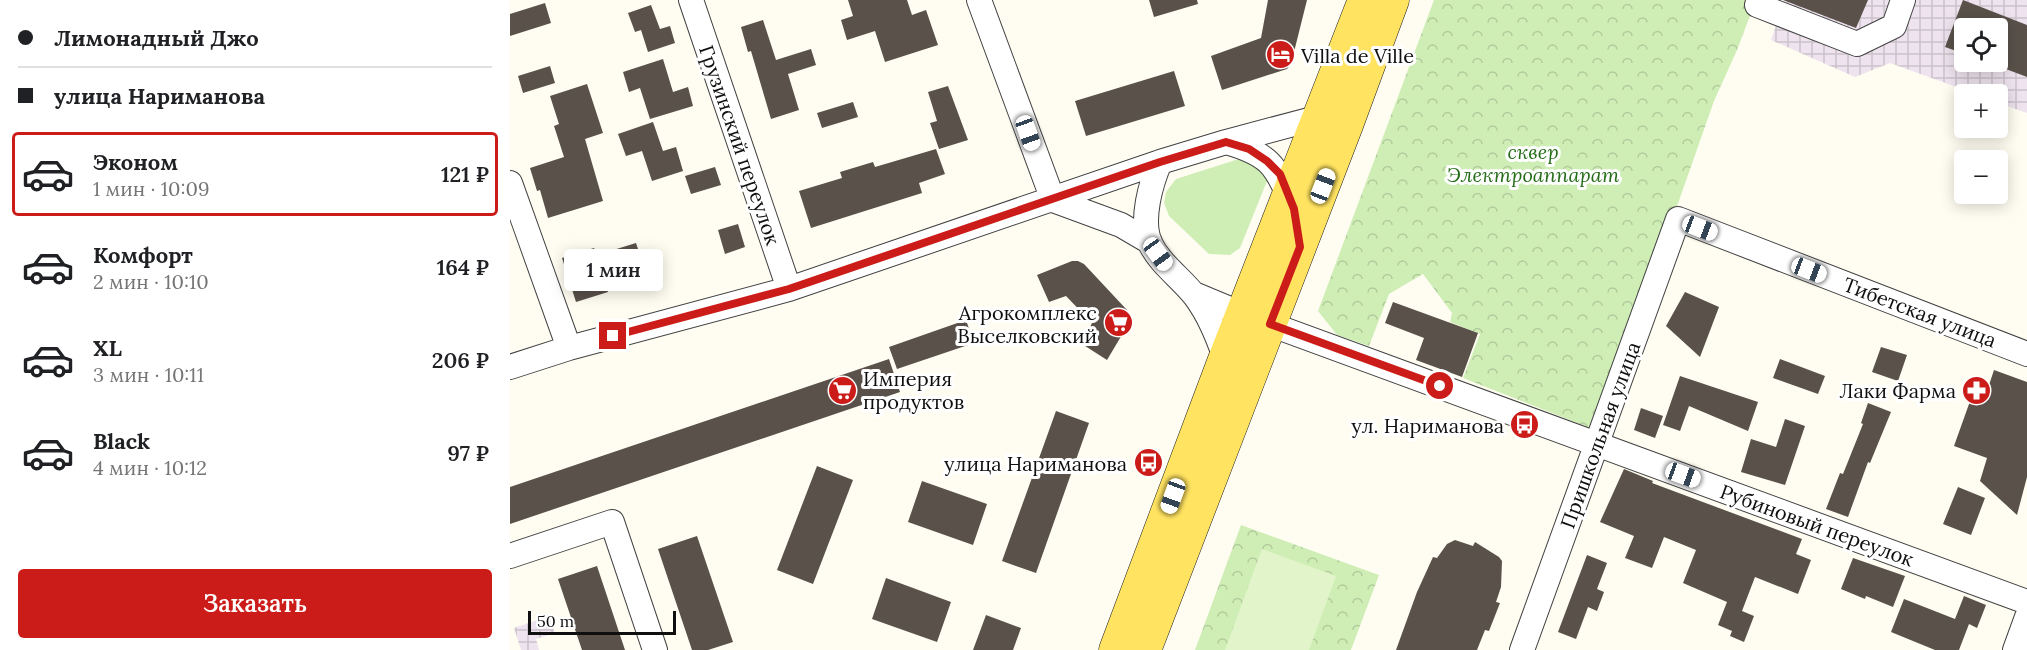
<!DOCTYPE html>
<html lang="ru">
<head>
<meta charset="utf-8">
<style>
  :root { --surface:#fff; --page:#f2f2f2; --text:#202124; --muted:#757577; --line:#e0e0e0; --accent:#cc1c19 }
  body { margin:0; font-family:Lora,serif; background:var(--page); color:var(--text); height:100vh; display:flex; flex-direction:column; font-size:22px; white-space:nowrap }
  * { box-sizing:border-box; margin:0 }
  p { font-size:20px; color:var(--muted) }
  .icon { flex:none; width:33px; height:33px; fill:none; stroke:currentColor; stroke-width:2; stroke-linecap:round; stroke-linejoin:round }
  .map { position:relative; flex:1; overflow:hidden }
  .drawer { display:flex; flex-direction:column; background:var(--surface); width:510px }
  .drawer>* { flex:none }
  .top-card { display:grid; align-content:center; height:132px; padding:0 18px; background:var(--surface) }
  .fabs { position:absolute; left:1444px; top:18px; display:grid; gap:12px }
  .fabs a { display:grid; place-items:center; width:54px; height:54px; border-radius:6px; background:var(--surface); box-shadow:0 3px 15px #0003; font-size:30px }
  .scale { position:absolute; left:18px; bottom:15px; width:148px; box-sizing:border-box; padding-left:6px; border:3px solid #0f0f0f; border-top:0; font-size:16px; line-height:21px; white-space:nowrap; color:#0f0f0f; -webkit-text-stroke:4px #fff; paint-order:stroke }
  .end { position:absolute; width:27px; height:27px; margin:-14px; border:8px solid #cc1c19; background:#fff; box-shadow:0 0 0 3px #fff }
  .from { border-radius:50% }
  .bubble { position:absolute; height:42px; border-radius:6px; background:var(--surface); box-shadow:0 3px 15px #0003; font-size:20px; font-weight:600; line-height:42px; text-align:center }
  .car { position:absolute; width:18px; height:36px; margin:-18px -9px; border-radius:8px; box-shadow:0 0 4px 2px #0007; background:linear-gradient(#fff 24%,#345 0 40%,#fff 0 76%,#345 0 86%,#fff 0) }
  .top-card b { display:flex; align-items:center; gap:21px; height:57px; font-size:22px }
  .top-card b+b { border-top:2px solid var(--line) }
  .top-card i { width:15px; height:15px; background:var(--text) }
  ul { padding:0; list-style:none }
  li { display:flex; align-items:center; gap:18px; height:84px; margin:0 12px 9px; padding:0 6px; border:3px solid transparent; border-radius:6px }
  li div { flex:1 }
  li b { display:block; font-size:22px }
  li em { font-style:normal; font-weight:600 }
  li.current { border-color:var(--accent) }
  li>.icon { width:54px; height:54px; stroke-width:1.5 }
  .action { display:flex; gap:12px; margin-top:auto; padding:12px 18px }
  .action a { flex:1; height:69px; border-radius:6px; background:var(--accent); color:#fff; font-size:24px; font-weight:600; line-height:69px; text-align:center }
  main { display:flex; flex:1; min-height:0 }
  .map>svg:first-child { display:block }
  .industrial { fill:url(#industrial-grid); fill-rule:evenodd }
  .grass { fill:#cfeeb6 }
  .park { fill:url(#park-crowns) }
  .pitch { fill:#e2f4c9 }
  .building { fill:#59514a }
  .lines { fill:none; stroke-linecap:round; stroke-linejoin:round }
  .minor-casing { stroke:#424242; stroke-width:26 }
  .major-casing { stroke:#202020; stroke-width:33 }
  .minor { stroke:#fff; stroke-width:24 }
  .major { stroke:#ffe361; stroke-width:32 }
  .route { stroke:#cc1c19; stroke-width:8 }
  .labels { text-anchor:middle; dominant-baseline:central; stroke-width:6; stroke-linejoin:round; paint-order:stroke }
  .poi-label { font-size:20px; fill:#0f0f0f; stroke:#fff; text-anchor:end }
  .street-label { font-size:20px; fill:#0f0f0f; stroke:#fff }
  .park-label { font-size:20px; font-style:italic; fill:#256d18; stroke:#fff }
</style>
</head>
<body>
<main>
<section class="drawer">
<div class="top-card">
<b><i class="from"></i>Лимонадный Джо</b>
<b><i></i>улица Нариманова</b>
</div>
<ul>
<li class="current"><svg class="icon" aria-label="car" viewBox="0 0 24 24"><path d="M5 17H2v-5l4-1 3-4h7l3 4 3 1v5h-3M9 17h6M6 11h13"/><circle cx="7" cy="17" r="2"/><circle cx="17" cy="17" r="2"/></svg><div><b>Эконом</b><p>1 мин · 10:09</p></div><em>121 ₽</em></li>
<li><svg class="icon" aria-label="car" viewBox="0 0 24 24"><path d="M5 17H2v-5l4-1 3-4h7l3 4 3 1v5h-3M9 17h6M6 11h13"/><circle cx="7" cy="17" r="2"/><circle cx="17" cy="17" r="2"/></svg><div><b>Комфорт</b><p>2 мин · 10:10</p></div><em>164 ₽</em></li>
<li><svg class="icon" aria-label="car" viewBox="0 0 24 24"><path d="M5 17H2v-5l4-1 3-4h7l3 4 3 1v5h-3M9 17h6M6 11h13"/><circle cx="7" cy="17" r="2"/><circle cx="17" cy="17" r="2"/></svg><div><b>XL</b><p>3 мин · 10:11</p></div><em>206 ₽</em></li>
<li><svg class="icon" aria-label="car" viewBox="0 0 24 24"><path d="M5 17H2v-5l4-1 3-4h7l3 4 3 1v5h-3M9 17h6M6 11h13"/><circle cx="7" cy="17" r="2"/><circle cx="17" cy="17" r="2"/></svg><div><b>Black</b><p>4 мин · 10:12</p></div><em>97 ₽</em></li>
</ul>
<div class="action"><a>Заказать</a></div>
</section>
<div class="map">
<svg width="1517" height="650" viewBox="0 0 1517 650">
  <defs>
    <pattern id="industrial-grid" width="8" height="8" patternUnits="userSpaceOnUse" patternTransform="scale(1.5)"><rect width="8" height="8" fill="#eee3ee"/><path d="M0 4h8M4 0v8" fill="none" stroke="#cbc2cb"/></pattern>
    <pattern id="park-crowns" width="20" height="18" patternUnits="userSpaceOnUse" patternTransform="scale(1.5)"><rect width="20" height="18" fill="#cfeeb6"/><path d="M2 6a3 3 0 1 1 6 0M12 15a3 3 0 1 1 6 0" fill="none" stroke="#b1cb9b"/></pattern>
  </defs>
  <rect width="100%" height="100%" fill="#fffdf1"/>
  <path class="industrial" d="M1275 0H1517V113L1488 103V94H1466L1380 63 1345 77 1261 40ZM1455 28H1488V62H1455Z
    M39 616 45 633 26 639 29 650H11L4 628Z"/>
  <path class="grass" d="M735 157 757 177V181L730 248 720 255 699 254 659 216 654 203 656 192 666 179Z"/>
  <path class="park" d="M924 0H1246L1227 50 1204 101 1092 420 1078 427 953 378 970 334 940 322 942 313 913 274 879 294 859 346 827 335 808 311Z
    M731 525 869 575 841 650H685Z"/>
  <path class="pitch" d="M752 549 826 576 799 650H715Z"/>
  <path class="building" d="M338 0H397L402 15 416 10 428 45 375 62 365 31 337 40 331 20 343 16Z
    M639 0H687L688 4 644 17Z
    M758 0H797L781 64 777 69 712 90 701 56 751 38Z
    M1273 0H1358L1346 28Z
    M1453 0 1517 25V77L1488 66V28H1455V54L1435 47Z
    M35 3 41 23 0 36V14Z
    M141 5 150 29 160 26 165 43 138 52 131 30 125 32 118 13Z
    M253 20 266 60 301 49 306 65 278 74 289 110 261 119 241 51 238 52 231 27Z
    M153 59 163 92 178 87 183 106 140 119 130 88 119 92 113 72Z
    M40 66 45 83 13 93 8 76Z
    M664 71 675 106 576 136 565 101Z
    M77 84 93 133 75 139 93 201 38 218 30 190 27 191 20 168 54 157 44 126 49 124 40 96Z
    M438 86 458 140 429 149 420 123 427 121 418 92Z
    M343 102 348 117 312 128 307 113Z
    M143 122 153 151 166 147 173 171 142 181 132 151 116 156 108 134Z
    M426 149 435 174 409 183 412 193 301 228 289 191 332 178 330 172 363 162 365 167Z
    M205 167 211 185 181 194 175 176Z
    M228 224 235 247 215 254 208 230Z
    M126 243 132 261 92 274 98 292 66 302 52 258 84 248 87 255Z
    M562 261H568L574 264 617 310 620 317 619 323 597 360 572 344 582 323 556 296 539 302 527 275Z
    M1175 292 1209 307 1190 357 1156 326Z
    M883 302 968 333 952 377 906 360 914 338 875 323Z
    M456 320 464 343 387 369 379 347Z
    M1371 347 1397 355 1388 381 1362 372Z
    M379 359 390 392 0 524V487Z
    M1270 359 1315 376 1308 394 1263 378Z
    M1484 370 1517 382V477L1507 515 1470 481 1477 458 1444 446 1464 390 1476 394Z
    M1170 376 1248 402 1238 431 1179 406 1170 431 1153 425Z
    M1358 403 1381 412 1360 463 1358 462 1338 517 1316 509 1330 473 1333 474 1353 424 1351 423Z
    M1131 408 1153 416 1145 438 1124 430Z
    M546 411 579 423 526 573 492 561Z
    M1275 419 1295 426 1275 485 1231 472 1241 439 1266 447Z
    M307 466 343 480 303 584 267 570Z
    M1114 469 1143 481 1142 483 1292 539 1286 554 1301 560 1288 594 1245 577 1232 611 1244 616 1234 642 1220 636 1222 631 1208 625 1217 602 1173 583 1186 550 1154 537 1142 568 1115 558 1124 536 1090 522Z
    M412 481 477 504 463 545 398 522Z
    M1448 487 1475 498 1461 535 1433 524Z
    M187 536 223 642 198 650H182L148 549Z
    M945 540 963 546 965 542 989 557 992 561 991 587 986 602 990 603 979 631 975 630 967 650H886L907 592 923 557 927 558 937 544Z
    M1077 555 1097 563 1087 589 1094 592 1087 611 1078 607 1066 639 1048 632Z
    M1343 558 1395 576 1383 607 1356 596 1355 599 1331 589Z
    M87 566 115 650H72L48 579Z
    M376 578 441 602 427 642 362 619Z
    M1454 596 1476 605 1467 628 1459 624 1449 650H1425L1381 632 1394 599 1445 619Z
    M476 615 511 628 503 650H463Z"/>
  <g class="lines">
    <defs>
      <path id="minor" d="M181 0 279 289
        M469 0 543 200
        M1247 5 1347 44 1384 26 1393 0
        M716 142C758 154 766 164 782 204
        M650 162C641 183 630 220 640 243 650 264 671 278 685 296 699 315 707 335 715 357
        M0 183 59 348
        M543 200 611 225 640 242
        M684 294 732 314 1517 602
        M0 367 59 348 279 289 650 162 716 142 810 117
        M0 556 102 522 145 650
        M1012 650 1168 219 1517 354
        M1505 650 1517 617"/>
      <path id="major" d="M605 650 715 357 854 0
        M635 650 837 125 883 0"/>
    </defs>
    <use href="#minor" class="minor-casing"/>
    <use href="#major" class="major-casing"/>
    <use href="#minor" class="minor"/>
    <use href="#major" class="major"/>
  </g>
  <g class="lines">
    <path class="route" d="M103 336 279 289 650 162 716 142 739 149 757 161 770 174 784 209 790 247 760 324 930 386"/>
  </g>
  <defs>
    <symbol id="hotel-disc" viewBox="-11 -11 22 22"><circle r="9.5" fill="#cc1c19" stroke="#fff"/><path d="M-6-4.5h1.5V1H6V5H4.5V3h-9V5H-6ZM-4 0a1.8 1.8 0 1 1 3.6 0ZM.5 0V-2.5h3Q6-2.5 6 0Z" fill="#fff"/></symbol>
    <symbol id="supermarket-disc" viewBox="-11 -11 22 22"><circle r="9.5" fill="#cc1c19" stroke="#fff"/><path d="M-6-5.5h2.5l.6 2H6L4.5 2H-2.5L-4.4-4H-6ZM-1.5 3.2a1.3 1.3 0 1 0 .1 0ZM3 3.2a1.3 1.3 0 1 0 .1 0Z" fill="#fff"/></symbol>
    <symbol id="pharmacy-disc" viewBox="-11 -11 22 22"><circle r="9.5" fill="#cc1c19" stroke="#fff"/><path d="M-2-6h4v4h4v4h-4v4h-4v-4h-4v-4h4Z" fill="#fff"/></symbol>
    <symbol id="bus-disc" viewBox="-11 -11 22 22"><circle r="9.5" fill="#cc1c19" stroke="#fff"/><path d="M-5-6H5V4H4V6H2V4H-2V6H-4V4H-5ZM-3.5-4V0h7V-4ZM-3.5 1.2v1.5H-2V1.2ZM2 1.2v1.5H3.5V1.2Z" fill="#fff"/></symbol>
  </defs>
  <g fill-rule="evenodd">
    <use href="#hotel-disc" x="754" y="38" width="33" height="33"/>
    <use href="#supermarket-disc" x="592" y="306" width="33" height="33"/>
    <use href="#supermarket-disc" x="316" y="374" width="33" height="33"/>
    <use href="#pharmacy-disc" x="1450" y="374" width="33" height="33"/>
    <use href="#bus-disc" x="998" y="408" width="33" height="33"/>
    <use href="#bus-disc" x="622" y="446" width="33" height="33"/>
  </g>
  <g class="labels">
    <g class="poi-label">
      <text x="791" y="55" text-anchor="start">Villa de Ville</text>
      <text x="587" y="312">Агрокомплекс<tspan x="587" dy="23">Выселковский</tspan></text>
      <text x="353" y="378" text-anchor="start">Империя<tspan x="353" dy="23">продуктов</tspan></text>
      <text x="1446" y="390">Лаки Фарма</text>
      <text x="994" y="425">ул. Нариманова</text>
      <text x="617" y="463">улица Нариманова</text>
    </g>
    <g class="street-label">
      <text transform="translate(230 145) rotate(71)">Грузинский переулок</text>
      <text transform="translate(1410 312) rotate(21)">Тибетская улица</text>
      <text transform="translate(1090 435) rotate(-70)">Пришкольная улица</text>
      <text transform="translate(1307 525) rotate(20)">Рубиновый переулок</text>
    </g>
    <g class="park-label">
      <text x="1023" y="151">cквер<tspan x="1023" dy="23">Электроаппарат</tspan></text>
    </g>
  </g>
</svg>
<div class="fabs">
<a><svg class="icon" aria-label="locate" viewBox="0 0 24 24"><circle cx="12" cy="12" r="6"/><path d="M12 2v4M12 18v4M2 12h4M18 12h4"/></svg></a>
<a>+</a>
<a>−</a>
</div>
<div class="scale">50 m</div>
<i class="end from" style="left:930px;top:386px"></i>
<i class="end" style="left:103px;top:336px"></i>
<div class="bubble" style="left:54px;top:249px;width:99px">1 мин</div>
<i class="car" style="left:518px;top:133px;rotate:160deg"></i>
<i class="car" style="left:813px;top:186px;rotate:21deg"></i>
<i class="car" style="left:1190px;top:228px;rotate:111deg"></i>
<i class="car" style="left:648px;top:254px;rotate:144deg"></i>
<i class="car" style="left:1299px;top:270px;rotate:111deg"></i>
<i class="car" style="left:1173px;top:475px;rotate:110deg"></i>
<i class="car" style="left:663px;top:496px;rotate:200deg"></i>
</div>
</main>
</body>
</html>
